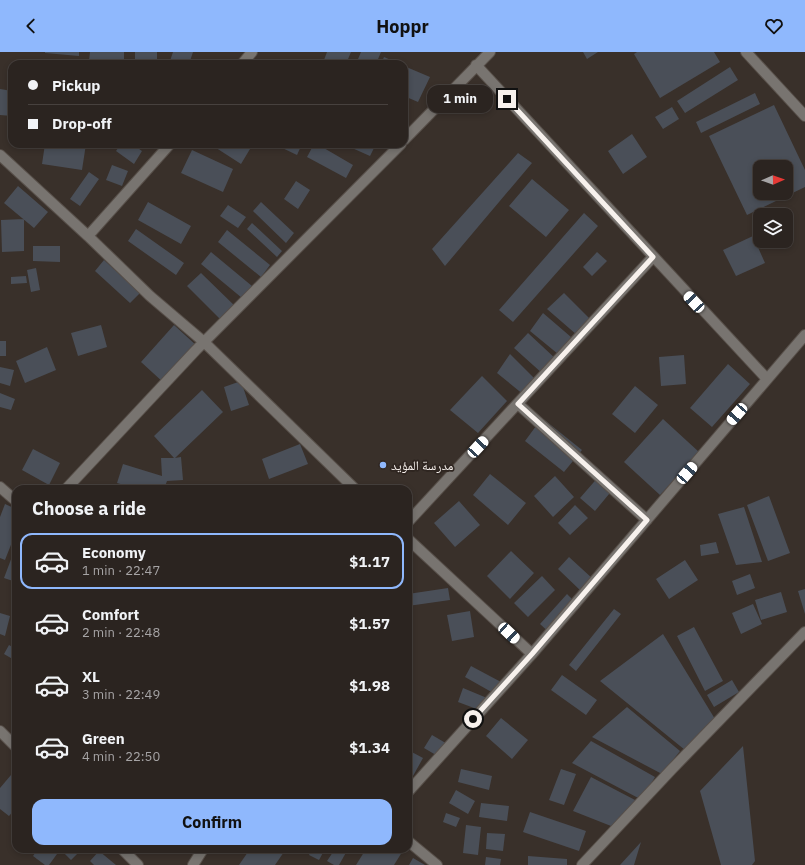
<!DOCTYPE html>
<html lang="en">
<head>
<meta charset="utf-8">
<style>
  :root { --surface:#2b2420; --page:#37302d; --text:#f1f3f6; --muted:#a6a4a5; --line:#47413e; --accent:#8fb8fd }
  body { margin:0; font-family:"IBM Plex Sans","Noto Naskh Arabic",sans-serif; background:var(--page); color:var(--text); height:100vh; display:flex; flex-direction:column; font-size:15px; white-space:nowrap }
  * { box-sizing:border-box; margin:0 }
  p { font-size:13px; color:var(--muted) }
  .icon { flex:none; width:22px; height:22px; fill:none; stroke:currentColor; stroke-width:2; stroke-linecap:round; stroke-linejoin:round }
  .map { position:relative; flex:1; overflow:hidden }
  .side { position:absolute; left:12px; top:433px; width:400px; height:368px; display:flex; flex-direction:column; background:var(--surface); border-radius:12px; box-shadow:0 2px 6px #0003,0 0 0 1px var(--line) }
  .side>* { flex:none }
  .hud { position:absolute; left:8px; top:8px; width:400px; height:88px; border-radius:12px; box-shadow:0 2px 6px #0003,0 0 0 1px var(--line); display:grid; align-content:center; height:88px; padding:0 20px; background:var(--surface) }
  .needle { width:26px; rotate:88deg }
  .controls { position:absolute; left:753px; top:108px; display:grid; gap:8px }
  .controls a { display:grid; place-items:center; width:40px; height:40px; border-radius:8px; background:var(--surface); box-shadow:0 2px 6px #0003,0 0 0 1px var(--line); font-size:20px }
  .end { position:absolute; width:18px; height:18px; margin:-9px; border:5px solid #f7f1ed; background:#111; box-shadow:0 0 0 2px #111 }
  .from { border-radius:50% }
  .bubble { position:absolute; height:28px; border-radius:12px; background:var(--surface); box-shadow:0 2px 6px #0003,0 0 0 1px var(--line); font-size:13px; font-weight:800; line-height:28px; text-align:center }
  .car { position:absolute; width:12px; height:24px; margin:-12px -6px; border-radius:5px; box-shadow:0 0 3px 1px #0007; background:linear-gradient(#fff 24%,#345 0 40%,#fff 0 76%,#345 0 86%,#fff 0) }
  .hud b { display:flex; align-items:center; gap:14px; height:38px; font-size:15px }
  .hud b+b { border-top:1px solid var(--line) }
  .hud i { width:10px; height:10px; background:var(--text) }
  ul { padding:0; list-style:none }
  li { display:flex; align-items:center; gap:12px; height:56px; margin:0 8px 6px; padding:0 12px; border:2px solid transparent; border-radius:12px }
  li div { flex:1 }
  li b { display:block; font-size:15px }
  li em { font-style:normal; font-weight:800 }
  li.on { border-color:var(--accent) }
  li>.icon { width:36px; height:36px; stroke-width:1.5 }
  h2 { padding:0 20px; font-size:18px; line-height:48px }
  .button { display:flex; gap:8px; margin-top:auto; padding:8px 20px }
  .button a { flex:1; height:46px; border-radius:12px; background:var(--accent); color:#111; font-size:16px; font-weight:800; line-height:46px; text-align:center }
  header { display:flex; justify-content:space-between; align-items:center; height:52px; padding:0 20px; background:var(--accent); color:#111; font-size:18px; font-weight:800 }
  .map>svg:first-child { display:block }
  .building { fill:#4a4f58; fill-rule:evenodd }
  .lines { fill:none; stroke-linecap:round; stroke-linejoin:round }
  .minor-casing { stroke:#574f49; stroke-width:12 }
  .minor { stroke:#787470; stroke-width:10 }
  .route { stroke:#f7f1ed; stroke-width:5 }
  .poi-dot { fill:#8fb8fd; stroke:#2f2621; stroke-width:1.5 }
  .labels { text-anchor:middle; dominant-baseline:central; stroke-width:3.5; stroke-linejoin:round; paint-order:stroke }
  .poi-label { font-size:13px; fill:#f7f1ed; stroke:#2f2621; text-anchor:start }
</style>
</head>
<body>
<header><svg class="icon" aria-label="back" viewBox="0 0 24 24"><path d="M15 5l-7 7 7 7"/></svg>Hoppr<svg class="icon" aria-label="heart" viewBox="0 0 24 24"><path d="M12 20l-8-8c-3-5 5-10 8-4 3-6 11-1 8 4z"/></svg></header>
<div class="map">
<svg width="805" height="813" viewBox="0 0 805 813">
  <rect width="100%" height="100%" fill="#39302a"/>
  <path class="building" d="M45 0H79V4L45 1Z
    M90 0H124V12L89 9Z
    M135 0H157V12H135Z
    M173 0H193L189 12H169Z
    M327 0H351L346 12H333L324 8Z
    M361 0H381L376 12H356Z
    M583 0H598L587 7Z
    M637 0H714L720 10 660 46 634 2Z
    M384 5 400 12H381Z
    M404 14 430 25 418 50 404 44Z
    M730 15 738 28 685 61 677 49Z
    M0 37 12 39V64L0 63Z
    M755 41 760 52 701 81 696 70Z
    M774 53 805 118V135L747 163 709 84ZM760 115H786V141H760Z
    M672 55 679 67 663 77 655 65Z
    M632 82 647 105 623 122 608 99Z
    M45 92H86L82 118 42 112Z
    M121 92H132L142 99 134 112 116 99Z
    M210 92H253L241 112Z
    M276 92H302L297 103 276 93Z
    M314 92H317L353 113 346 126 307 105Z
    M343 92H376L370 104Z
    M192 98 233 117 223 140 181 121Z
    M518 101 532 111 445 214 432 197Z
    M112 113 128 119 122 134 106 128Z
    M89 120 99 127 80 154 70 147Z
    M532 127 569 158 546 185 509 154Z
    M296 129 310 138 298 157 284 147Z
    M18 134 48 160 34 176 4 151Z
    M148 150 191 174 181 192 138 168Z
    M261 150 294 181 286 191 253 159Z
    M228 153 246 165 238 176 220 164Z
    M584 161 598 174 513 270 499 258Z
    M24 167V199L2 200 1 168Z
    M252 171 282 199 277 205 247 177Z
    M136 177 184 211 176 223 128 189Z
    M227 178 270 213 261 225 218 190Z
    M753 184 765 211 736 224 723 198Z
    M33 194H60V210L33 209Z
    M211 200 252 234 242 246 201 212Z
    M597 200 607 209 592 224 583 215Z
    M104 208 140 241 130 251 95 219Z
    M36 216 40 238 31 240 27 218Z
    M201 221 238 257 224 271 187 234Z
    M26 224 27 231 11 232V225Z
    M564 241 590 267 577 283 547 257Z
    M543 261 571 285 558 302 530 279Z
    M101 273 107 295 78 304 71 281Z
    M174 273 197 294 164 331 141 310Z
    M528 281 557 308 543 322 514 296Z
    M0 289H6V304H0Z
    M47 295 56 318 25 331 16 309Z
    M510 302 536 328 524 343 497 321Z
    M684 303 686 332 661 334 659 305Z
    M728 312 750 332 712 375 690 356Z
    M0 315 14 318 10 334 0 331Z
    M482 324 507 349 478 381 450 358Z
    M241 329 249 353 231 359 224 335Z
    M635 334 658 353 635 381 612 362Z
    M202 338 223 360 175 406 181 405 183 428 167 429 164 437H138L117 431 123 412 162 424 161 406H174L154 384Z
    M0 341 15 347 11 358 0 355Z
    M542 366 582 398 564 420 525 389Z
    M663 367 699 400 660 443 624 410Z
    M300 392 308 412 269 427 262 407Z
    M33 397 60 411 49 433 22 418Z
    M490 422 526 451 508 473 473 443Z
    M600 423 614 436 595 459 580 446Z
    M555 424 574 445 553 465 534 444Z
    M769 444 790 501 768 509 747 453Z
    M459 449 480 473 455 495 434 471Z
    M5 452 16 457V480L5 508 0 506V465Z
    M575 453 588 466 570 483 558 471Z
    M744 455 762 510 736 513 718 462Z
    M716 490 719 501 701 504 700 493Z
    M16 494V530L4 526Z
    M511 499 534 521 510 547 487 524Z
    M569 505 593 527 582 540 558 517Z
    M685 508 698 528 669 547 656 527Z
    M750 522 755 536 737 543 732 529Z
    M542 524 555 538 528 565 514 551Z
    M448 536 450 548 408 554V542Z
    M805 537V562L798 539Z
    M781 540 787 560 761 568 755 548Z
    M567 542 580 555 553 584 540 572Z
    M753 552 762 572 741 582 732 561Z
    M614 557 621 562 576 619 569 613Z
    M470 559 474 585 452 589 447 563Z
    M0 561 10 564 5 584 0 582Z
    M694 575 723 629 705 639 677 584Z
    M663 582 715 667 685 698 600 629Z
    M9 593 16 597V609L4 602Z
    M408 599H413V614H408Z
    M471 614 501 630 495 642 465 625Z
    M562 623 597 648 586 663 551 638Z
    M732 628 739 640 714 655 707 643Z
    M463 636 487 646 482 659 458 650Z
    M627 655 680 699 662 722 592 685Z
    M501 666 528 688 512 707 486 684Z
    M432 683 449 693 441 706 424 696Z
    M591 689 655 725 642 748 572 711Z
    M743 694 755 809 752 813H721L700 739Z
    M408 698 423 706 413 724 408 722Z
    M461 717 492 724 489 738 458 730Z
    M561 717 576 722 564 753 549 748Z
    M11 723 16 727V756L9 764 0 757V736Z
    M591 725 637 749 611 774 573 759Z
    M456 738 475 749 468 762 449 751Z
    M481 751 509 754 507 769 479 765Z
    M530 760 586 779 579 799 523 780Z
    M446 761 460 766 456 775 443 770Z
    M466 773 481 775 478 803 463 801Z
    M487 781 505 782 503 799 486 797Z
    M641 790 634 813H620Z
    M38 797H51L57 802 49 813H45L33 804Z
    M60 797H82L71 808Z
    M250 797H286L275 813H239Z
    M312 797H325L319 808 309 803Z
    M335 797H348L339 813H334L327 809Z
    M366 797H404L394 813H356Z
    M99 799 116 813H94L90 809Z
    M528 804 567 807V813H528Z
    M486 805 501 807 500 813H485Z
    M413 806 425 813H409Z"/>
  <g class="lines">
    <defs>
      <path id="minor" d="M746 0 805 64
        M242 12 252 0
        M476 13 767 327
        M404 88 490 0
        M0 103 88 184 150 244 204 290 355 437
        M88 184 170 92
        M518 352 647 468
        M0 435 16 449
        M66 437 196 298 401 92
        M408 470 653 205
        M408 487 532 602
        M0 679 16 695
        M408 740 532 602 805 283
        M408 789 437 813
        M122 797 138 813
        M193 813 203 797
        M582 813 672 717 805 580"/>
    </defs>
    <use href="#minor" class="minor-casing"/>
    <use href="#minor" class="minor"/>
  </g>
  <g class="lines">
    <path class="route" d="M473 667 532 602 647 468 518 352 653 205 507 47"/>
  </g>
  <circle class="poi-dot" cx="383" cy="413" r="4"/>
  <g class="labels">
    <g class="poi-label">
      <text x="391" y="413">مدرسة المؤيد</text>
    </g>
  </g>
</svg>
<div class="controls">
<a><svg class="needle" viewBox="-14 -14 28 28"><path d="M0-13l5 13h-10z" fill="#e53935"/><path d="M0 13l5-13h-10z" fill="#a6a4a5"/></svg></a>
<a><svg class="icon" aria-label="layers" viewBox="0 0 24 24"><path d="M12 4l9 5-9 5-9-5zM3 14l9 5 9-5"/></svg></a>
</div>
<i class="end from" style="left:473px;top:667px"></i>
<i class="end" style="left:507px;top:47px"></i>
<div class="bubble" style="left:427px;top:33px;width:66px">1 min</div>
<i class="car" style="left:694px;top:250px;rotate:317deg"></i>
<i class="car" style="left:737px;top:362px;rotate:221deg"></i>
<i class="car" style="left:478px;top:395px;rotate:43deg"></i>
<i class="car" style="left:687px;top:421px;rotate:41deg"></i>
<i class="car" style="left:509px;top:581px;rotate:133deg"></i>
<div class="hud">
<b><i class="from"></i>Pickup</b>
<b><i></i>Drop-off</b>
</div>
<section class="side">
<h2>Choose a ride</h2>
<ul>
<li class="on"><svg class="icon" aria-label="car" viewBox="0 0 24 24"><path d="M5 17H2v-5l4-1 3-4h7l3 4 3 1v5h-3M9 17h6M6 11h13"/><circle cx="7" cy="17" r="2"/><circle cx="17" cy="17" r="2"/></svg><div><b>Economy</b><p>1 min · 22:47</p></div><em>$1.17</em></li>
<li><svg class="icon" aria-label="car" viewBox="0 0 24 24"><path d="M5 17H2v-5l4-1 3-4h7l3 4 3 1v5h-3M9 17h6M6 11h13"/><circle cx="7" cy="17" r="2"/><circle cx="17" cy="17" r="2"/></svg><div><b>Comfort</b><p>2 min · 22:48</p></div><em>$1.57</em></li>
<li><svg class="icon" aria-label="car" viewBox="0 0 24 24"><path d="M5 17H2v-5l4-1 3-4h7l3 4 3 1v5h-3M9 17h6M6 11h13"/><circle cx="7" cy="17" r="2"/><circle cx="17" cy="17" r="2"/></svg><div><b>XL</b><p>3 min · 22:49</p></div><em>$1.98</em></li>
<li><svg class="icon" aria-label="car" viewBox="0 0 24 24"><path d="M5 17H2v-5l4-1 3-4h7l3 4 3 1v5h-3M9 17h6M6 11h13"/><circle cx="7" cy="17" r="2"/><circle cx="17" cy="17" r="2"/></svg><div><b>Green</b><p>4 min · 22:50</p></div><em>$1.34</em></li>
</ul>
<div class="button"><a>Confirm</a></div>
</section>
</div>
</body>
</html>
